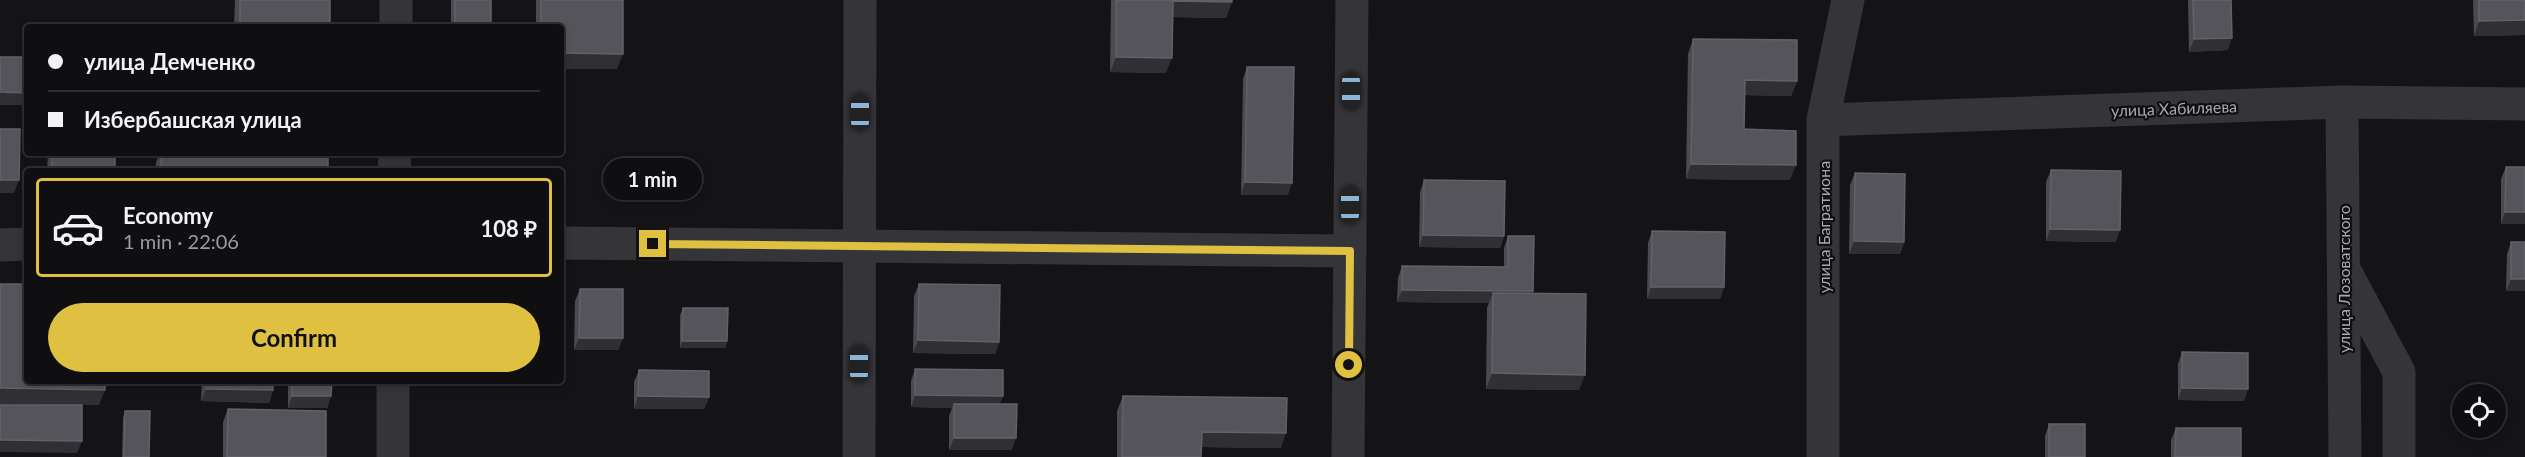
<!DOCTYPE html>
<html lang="en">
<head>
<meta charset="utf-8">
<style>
  :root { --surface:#0f0e10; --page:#1d1c1e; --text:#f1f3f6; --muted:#9b9c9f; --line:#2f2e30; --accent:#dfc041 }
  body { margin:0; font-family:Lato,sans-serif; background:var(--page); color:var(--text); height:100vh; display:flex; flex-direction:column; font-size:22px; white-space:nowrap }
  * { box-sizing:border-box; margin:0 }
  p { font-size:20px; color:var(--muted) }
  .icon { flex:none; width:33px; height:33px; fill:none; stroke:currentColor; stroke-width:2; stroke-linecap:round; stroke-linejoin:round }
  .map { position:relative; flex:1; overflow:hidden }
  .sheet { position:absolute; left:24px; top:168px; width:540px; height:216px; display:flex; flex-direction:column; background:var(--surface); border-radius:6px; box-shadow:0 3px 9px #0003,0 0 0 2px var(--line) }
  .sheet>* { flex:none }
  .top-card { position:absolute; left:24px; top:24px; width:540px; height:132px; border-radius:6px; box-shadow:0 3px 9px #0003,0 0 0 2px var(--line); display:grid; align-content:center; height:132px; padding:0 24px; background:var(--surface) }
  .buttons { position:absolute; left:2452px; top:384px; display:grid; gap:12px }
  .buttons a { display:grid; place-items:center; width:54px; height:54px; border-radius:50%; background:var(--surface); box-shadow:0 3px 9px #0003,0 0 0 2px var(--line); font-size:30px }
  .end { position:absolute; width:27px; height:27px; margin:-14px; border:8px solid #dfc041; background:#111; box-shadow:0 0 0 3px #111 }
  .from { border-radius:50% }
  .bubble { position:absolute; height:42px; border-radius:21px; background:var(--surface); box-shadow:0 3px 9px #0003,0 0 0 2px var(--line); font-size:20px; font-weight:700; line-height:42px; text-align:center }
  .car { position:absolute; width:18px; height:36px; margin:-18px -9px; border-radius:8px; box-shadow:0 0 4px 2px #0007; background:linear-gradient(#222 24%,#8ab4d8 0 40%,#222 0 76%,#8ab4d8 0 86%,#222 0) }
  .top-card b { display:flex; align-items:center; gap:21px; height:57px; font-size:22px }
  .top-card b+b { border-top:2px solid var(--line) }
  .top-card i { width:15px; height:15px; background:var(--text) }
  ul { padding:10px 0 0; list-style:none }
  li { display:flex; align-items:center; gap:18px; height:99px; margin:0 12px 9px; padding:0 12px; border:3px solid transparent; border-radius:6px }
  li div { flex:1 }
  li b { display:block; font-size:22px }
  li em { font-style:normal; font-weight:700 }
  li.active { border-color:var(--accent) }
  li>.icon { width:54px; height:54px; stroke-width:1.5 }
  .action { display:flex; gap:12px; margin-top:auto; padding:12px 24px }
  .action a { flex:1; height:69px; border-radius:36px; background:var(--accent); color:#111; font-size:24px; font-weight:700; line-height:69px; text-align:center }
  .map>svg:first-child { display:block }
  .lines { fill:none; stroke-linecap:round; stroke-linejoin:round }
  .minor { stroke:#353539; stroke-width:33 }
  .wall { fill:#4a4a50 }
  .shaded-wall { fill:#303034 }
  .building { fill:#54545a; stroke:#616268; stroke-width:1.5 }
  .route { stroke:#dfc041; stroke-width:8 }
  .labels { text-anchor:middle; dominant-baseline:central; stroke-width:4.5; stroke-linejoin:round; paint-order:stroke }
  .street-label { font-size:16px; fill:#a6a9b4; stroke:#0f0e10 }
</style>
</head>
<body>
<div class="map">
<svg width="2525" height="457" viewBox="0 0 2525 457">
  <rect width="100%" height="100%" fill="#141315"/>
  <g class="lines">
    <path class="minor" d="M396 27V0
      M2342 102 2345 457
      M1823 120 2342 102 2525 104
      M394 171 395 153
      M561 243 1350 251
      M0 245 27 244
      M2346 273 2399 372V457
      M393 457V381
      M859 457 860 0
      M1348 457 1352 0
      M1823 457V120L1848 0"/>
  </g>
  <path class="wall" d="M235 0H330V27H234Z
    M451 0H491V27H451Z
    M536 0H623L617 69 561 27H536Z
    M1111 0H1232L1226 18 1173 17 1166 73 1110 72Z
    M2188 0H2231L2228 50 2189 52Z
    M2473 0H2525V35L2474 36Z
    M1693 39 1797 81 1791 96 1744 95V129L1790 180 1686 179 1688 54Z
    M1247 67 1288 195H1241L1243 79Z
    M48 153H115V171H47Z
    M159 153H328V171H156V163Z
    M2506 167H2525V224H2501V179Z
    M2051 170 2116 242 2046 241V182Z
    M1855 173 1904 242 1900 254H1849L1850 185Z
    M1424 180 1504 236 1500 248 1419 247 1420 192Z
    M1652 231 1724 287 1720 299H1647L1648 243Z
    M1508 236 1533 291 1532 293 1579 390 1486 389 1487 308 1489 303 1397 302 1398 278 1402 266 1504 267V248Z
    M2511 242H2525V291H2506L2507 254Z
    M919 284 999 342 995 354 913 353 914 296Z
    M580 289 623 338 618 350H574L575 301Z
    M683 308 727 341 725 348H680V315Z
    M2182 352 2244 401 2178 400V364Z
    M915 369 1000 404 1012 450H949V416L952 408 911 407V381Z
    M639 370 709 397 704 409H634V382Z
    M202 381H273V390L269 403 201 401Z
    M288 381H332L331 396 327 408H288Z
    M1123 396 1281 448 1201 447V457H1117V411Z
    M228 409 326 457H223V422Z
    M125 411 149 457H122L123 418Z
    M2049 424 2085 457H2045V436Z
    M2176 428 2241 457H2171V440Z"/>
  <path class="shaded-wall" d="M1173 1 1232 2 1226 18 1167 17Z
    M2525 20V35L2474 36 2479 21Z
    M2232 38 2228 50 2189 52 2194 39Z
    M561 53 623 54 617 69H561Z
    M1116 57 1172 58 1166 73 1110 72Z
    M1745 80 1797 81 1791 96 1739 95Z
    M0 92 27 93V105H0Z
    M1691 164 1796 165 1790 180 1686 179Z
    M0 180H19L14 193H0Z
    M1245 182 1292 183 1288 195H1241Z
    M2505 212H2525V224H2501Z
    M2050 229 2120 230 2116 242 2046 241Z
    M1423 235 1504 236 1500 248 1419 247Z
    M1854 241 1904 242 1900 254H1849Z
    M2511 279H2525V291H2506Z
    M1651 287H1724L1720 299H1647Z
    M1402 290 1533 291 1529 303 1493 293 1489 303 1397 302Z
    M579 338H623L618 350H574Z
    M918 340 999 342 995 354 913 353Z
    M682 341H727L725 348H680Z
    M1492 373 1585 375 1579 390 1486 389Z
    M0 388 105 390 99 405 0 404Z
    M2182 388 2248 389 2244 401 2178 400Z
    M206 389 273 390 269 403 201 401Z
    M915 395 1003 396 998 408 954 404 952 408 911 407Z
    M292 396H331L327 408H288Z
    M638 396 709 397 704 409H634Z
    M1202 432 1286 433 1281 448 1196 447Z
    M954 438H1016L1012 450H949Z
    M0 440 82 441 77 453 0 452Z"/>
  <path class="building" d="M240 0H330V27H240Z
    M455 0H491V27H455Z
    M541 0H623V54L561 53V27H541Z
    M1116 0H1232V2L1173 1 1172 58 1116 57Z
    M2193 0H2231L2232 38 2194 39Z
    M2479 0H2525V20L2479 21Z
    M1693 39 1797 40V81L1745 80 1744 129 1796 131V165L1691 164Z
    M0 57H27V93L0 92Z
    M1247 67H1294L1292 183 1245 182Z
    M0 129H20L19 180H0Z
    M52 153H115V171H52Z
    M161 153H328V171H161Z
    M2506 167H2525V212H2505Z
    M2051 170 2121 171 2120 230 2050 229Z
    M1855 173 1905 174 1904 242 1854 241Z
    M1424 180 1505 181 1504 236 1423 235Z
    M1652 231 1725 232 1724 287H1651Z
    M1508 236H1534L1533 291 1402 290V266L1508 267Z
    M2511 242H2525V279H2511Z
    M0 284H27V381H105V390L0 388Z
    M919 284 1000 285 999 342 918 340Z
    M580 289H623V338H579Z
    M1493 293 1586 294 1585 375 1492 373Z
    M683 308H728L727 341H682Z
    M2182 352 2248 353V389L2182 388Z
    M915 369 1003 370V396L915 395Z
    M639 370 709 371V397L638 396Z
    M206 381H273V390L206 389Z
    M292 381H332L331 396H292Z
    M1123 396 1287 398 1286 433 1202 432 1201 457H1122Z
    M954 404H1017L1016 438H954Z
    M0 405H82V441L0 440Z
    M228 409 326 411V457H227Z
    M125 411H150L149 457H124Z
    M2049 424H2085V457H2049Z
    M2176 428H2241V457H2175Z"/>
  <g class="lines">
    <path class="route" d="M653 244 1350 251 1349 365"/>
  </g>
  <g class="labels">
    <g class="street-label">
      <text transform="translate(2174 108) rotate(-2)">улица Хабиляева</text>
      <text transform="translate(1823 227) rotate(-90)">улица Багратиона</text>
      <text transform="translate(2343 279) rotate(-90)">улица Лозоватского</text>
    </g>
  </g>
</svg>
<div class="buttons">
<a><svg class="icon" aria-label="locate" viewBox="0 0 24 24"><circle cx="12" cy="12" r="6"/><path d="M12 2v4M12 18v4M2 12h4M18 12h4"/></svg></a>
</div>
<i class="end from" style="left:1349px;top:365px"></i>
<i class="end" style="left:653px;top:244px"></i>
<div class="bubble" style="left:603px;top:158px;width:99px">1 min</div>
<i class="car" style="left:1351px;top:91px;rotate:180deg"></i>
<i class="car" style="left:860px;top:112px;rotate:0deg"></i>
<i class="car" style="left:1350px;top:205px;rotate:0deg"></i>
<i class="car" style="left:859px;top:364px;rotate:0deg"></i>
<div class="top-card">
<b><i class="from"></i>улица Демченко</b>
<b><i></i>Избербашская улица</b>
</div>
<section class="sheet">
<ul>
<li class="active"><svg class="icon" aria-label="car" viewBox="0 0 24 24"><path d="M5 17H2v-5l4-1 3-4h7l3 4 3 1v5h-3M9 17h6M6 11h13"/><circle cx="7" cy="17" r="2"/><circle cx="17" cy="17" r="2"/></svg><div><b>Economy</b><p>1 min · 22:06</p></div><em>108 ₽</em></li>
</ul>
<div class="action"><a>Confirm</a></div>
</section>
</div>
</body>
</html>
